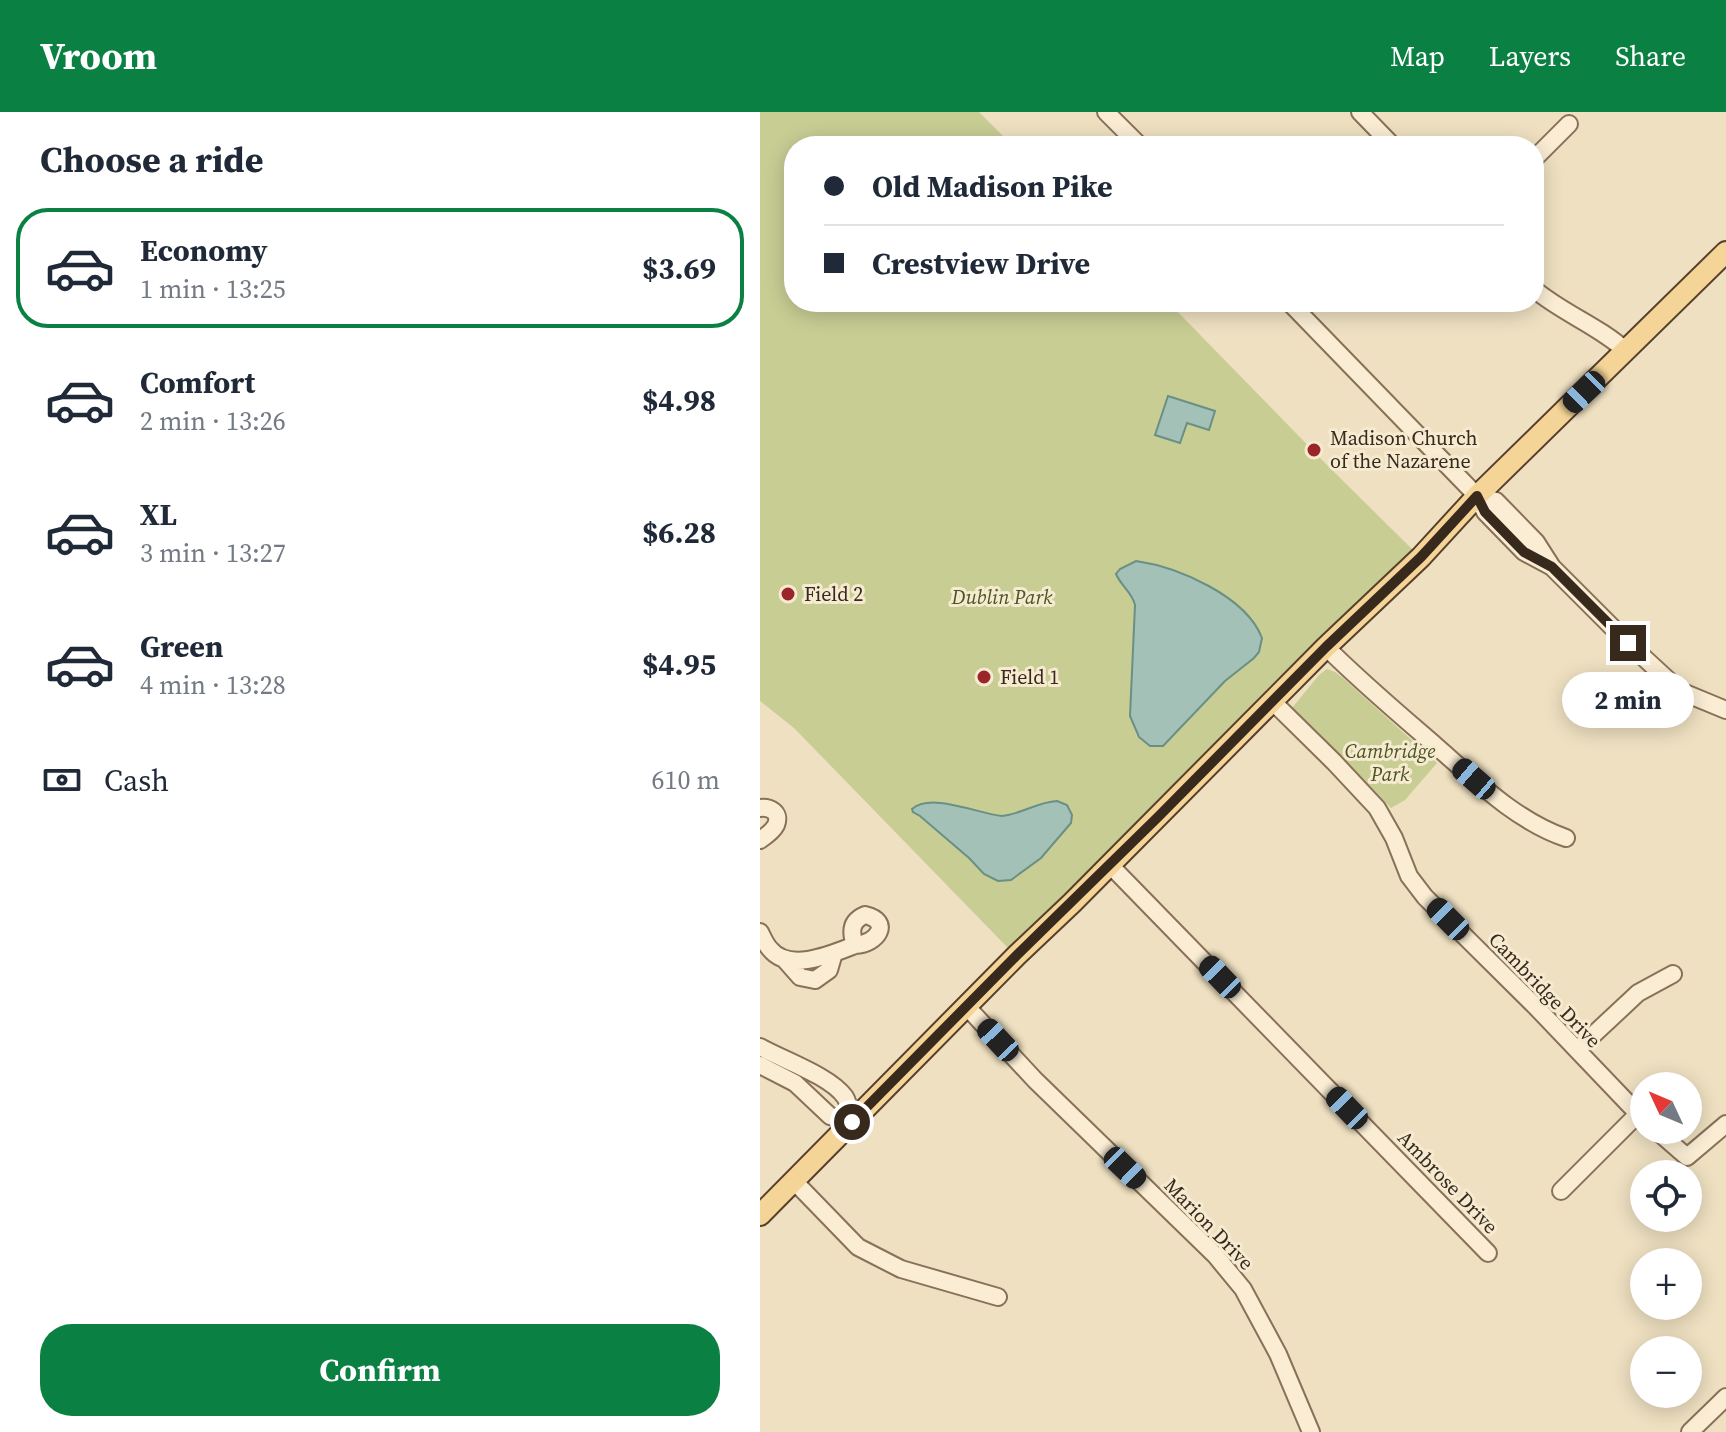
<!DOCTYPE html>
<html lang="en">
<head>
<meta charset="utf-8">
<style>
  :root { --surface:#fff; --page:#f2f2f3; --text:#1f2937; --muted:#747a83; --line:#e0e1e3; --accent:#0b8043 }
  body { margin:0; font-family:"Source Serif 4",serif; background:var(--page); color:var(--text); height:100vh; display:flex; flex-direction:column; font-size:30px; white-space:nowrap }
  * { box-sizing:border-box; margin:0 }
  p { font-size:26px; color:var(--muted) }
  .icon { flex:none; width:44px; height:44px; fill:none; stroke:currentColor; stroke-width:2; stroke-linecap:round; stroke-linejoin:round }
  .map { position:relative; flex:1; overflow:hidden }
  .side { display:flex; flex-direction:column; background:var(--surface); width:760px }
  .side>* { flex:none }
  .banner { position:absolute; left:24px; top:24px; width:760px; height:176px; border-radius:32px; box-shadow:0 4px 20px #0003; display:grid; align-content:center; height:176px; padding:0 40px; background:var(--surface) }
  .needle { width:52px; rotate:314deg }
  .fabs { position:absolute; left:870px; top:960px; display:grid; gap:16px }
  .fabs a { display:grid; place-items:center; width:72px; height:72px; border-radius:50%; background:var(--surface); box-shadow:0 4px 20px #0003; font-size:40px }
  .end { position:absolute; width:36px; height:36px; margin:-18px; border:10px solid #38291d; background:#fff; box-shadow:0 0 0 4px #fff }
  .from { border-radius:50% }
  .bubble { position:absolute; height:56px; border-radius:28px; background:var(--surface); box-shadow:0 4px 20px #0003; font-size:26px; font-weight:700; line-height:56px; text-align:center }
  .car { position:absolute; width:24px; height:48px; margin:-24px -12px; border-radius:10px; box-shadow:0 0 6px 2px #0007; background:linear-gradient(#222 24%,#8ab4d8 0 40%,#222 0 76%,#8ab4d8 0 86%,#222 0) }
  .banner b { display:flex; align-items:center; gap:28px; height:76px; font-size:30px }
  .banner b+b { border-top:2px solid var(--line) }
  .banner i { width:20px; height:20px; background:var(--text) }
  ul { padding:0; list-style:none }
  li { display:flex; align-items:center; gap:24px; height:120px; margin:0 16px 12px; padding:0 24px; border:4px solid transparent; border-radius:32px }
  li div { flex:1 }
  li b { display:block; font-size:30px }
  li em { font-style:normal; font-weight:700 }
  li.active { border-color:var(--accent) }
  li>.icon { width:72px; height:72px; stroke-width:1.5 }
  h2 { padding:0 40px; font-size:36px; line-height:96px }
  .pay { display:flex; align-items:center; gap:20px; height:88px; padding:0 40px; font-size:30px }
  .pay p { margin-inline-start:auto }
  .cta { display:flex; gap:16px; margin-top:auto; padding:16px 40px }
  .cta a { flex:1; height:92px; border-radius:32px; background:var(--accent); color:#fff; font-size:32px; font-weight:700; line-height:92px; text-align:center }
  header { display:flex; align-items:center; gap:48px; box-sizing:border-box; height:112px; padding:0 40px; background:var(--accent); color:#fff }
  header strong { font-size:38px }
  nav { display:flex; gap:44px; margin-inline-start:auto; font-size:28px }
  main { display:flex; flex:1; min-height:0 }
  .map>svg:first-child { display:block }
  .green { fill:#c8cd94 }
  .water { fill:#a4c1b8; stroke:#6a8f85; stroke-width:2 }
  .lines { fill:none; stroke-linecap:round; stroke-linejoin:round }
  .minor-casing { stroke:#897158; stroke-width:20 }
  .major-casing { stroke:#563f2c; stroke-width:24 }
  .minor { stroke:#faedd4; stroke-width:16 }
  .major { stroke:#f4d497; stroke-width:20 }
  .route { stroke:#38291d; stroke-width:10 }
  .poi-dot { fill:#9a262a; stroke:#f6ead1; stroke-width:3 }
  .labels { text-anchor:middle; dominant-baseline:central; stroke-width:6; stroke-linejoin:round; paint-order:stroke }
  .poi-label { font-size:20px; fill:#38291d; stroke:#f6ead1; text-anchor:start }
  .park-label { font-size:20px; font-style:italic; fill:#4a5523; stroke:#f6ead1 }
  .street-label { font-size:20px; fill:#38291d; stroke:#f6ead1 }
</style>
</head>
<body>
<header>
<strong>Vroom</strong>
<nav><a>Map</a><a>Layers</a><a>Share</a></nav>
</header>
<main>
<section class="side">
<h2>Choose a ride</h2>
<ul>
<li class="active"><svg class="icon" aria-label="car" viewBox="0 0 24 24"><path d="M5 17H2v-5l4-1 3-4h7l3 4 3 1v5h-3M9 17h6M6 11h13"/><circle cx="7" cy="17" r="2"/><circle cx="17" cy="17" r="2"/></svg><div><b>Economy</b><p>1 min · 13:25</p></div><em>$3.69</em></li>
<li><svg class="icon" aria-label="car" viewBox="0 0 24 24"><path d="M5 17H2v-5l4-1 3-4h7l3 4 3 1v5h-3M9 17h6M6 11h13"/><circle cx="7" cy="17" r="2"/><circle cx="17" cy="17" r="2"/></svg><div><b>Comfort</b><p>2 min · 13:26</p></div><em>$4.98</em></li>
<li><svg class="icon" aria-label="car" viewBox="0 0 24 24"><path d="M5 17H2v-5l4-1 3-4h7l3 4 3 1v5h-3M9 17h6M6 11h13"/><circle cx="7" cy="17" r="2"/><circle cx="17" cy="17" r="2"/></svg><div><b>XL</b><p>3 min · 13:27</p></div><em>$6.28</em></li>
<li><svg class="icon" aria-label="car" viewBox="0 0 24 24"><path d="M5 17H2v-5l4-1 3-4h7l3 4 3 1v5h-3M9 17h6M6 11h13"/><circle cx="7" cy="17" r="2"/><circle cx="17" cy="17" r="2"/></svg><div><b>Green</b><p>4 min · 13:28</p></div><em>$4.95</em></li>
</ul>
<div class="pay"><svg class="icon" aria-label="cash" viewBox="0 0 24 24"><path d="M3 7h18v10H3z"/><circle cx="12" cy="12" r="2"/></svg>Cash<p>610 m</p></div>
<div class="cta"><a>Confirm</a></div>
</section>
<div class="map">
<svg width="966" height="1320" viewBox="0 0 966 1320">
  <rect width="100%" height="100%" fill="#efe0c1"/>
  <path class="green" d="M0 0H219L253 34H34V190H408L568 354 657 442 310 785 249 837 34 616 0 589Z
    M567 557 575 560 583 566 677 651 645 688 631 696 532 596 559 563Z"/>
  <path class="water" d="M408 284 455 299 449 318 427 311 420 331 395 323Z
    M376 449C418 455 486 484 502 526L499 540 494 546 465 569 403 634H390L379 625 370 604 375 493C372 480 361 474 356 462L360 457Z
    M297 689 307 693 312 703 311 711 281 746 251 768 238 769 224 762 209 746 160 704 153 700 152 697C171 680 219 702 242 704 262 702 277 690 297 689Z"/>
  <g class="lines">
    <defs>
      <path id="minor" d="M346 0 380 34
        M600 0 633 34
        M774 47 809 12
        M774 177C802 201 839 214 866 239
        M529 190 717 384 725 400 764 440 792 455
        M717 384 736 389 776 430 792 455 868 531 920 579 966 598
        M566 535C601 570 639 602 676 634 715 668 756 709 806 726
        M512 589 574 650 617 696 634 726 649 764 665 785 776 895 884 1008
        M0 696C10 695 21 700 16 713 13 719 6 724 0 728
        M350 753 728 1141
        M105 803C132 809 118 832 95 833 90 819 91 809 105 803Z
        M0 820C3 826 6 833 10 837 29 861 72 842 95 833
        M25 848 40 865 55 868 69 858 74 841
        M207 895 275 968 455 1143 483 1177 518 1242 551 1320
        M0 935C23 948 70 964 85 985 89 991 90 1002 92 1010L70 1004 35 971 0 953
        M817 938 878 881 913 862
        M896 1018 927 1045 966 1012
        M34 1069 98 1135 141 1157 238 1185
        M801 1079 878 1002
        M930 1320 966 1285"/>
      <path id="major" d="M0 1103 257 843 312 791 566 535 661 445 717 384 966 140"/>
    </defs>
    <use href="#minor" class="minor-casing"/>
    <use href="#major" class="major-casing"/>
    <use href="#minor" class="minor"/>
    <use href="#major" class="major"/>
  </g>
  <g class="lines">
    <path class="route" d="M92 1010 257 843 398 705 566 535 661 445 717 384 725 400 764 440 792 455 868 531"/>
  </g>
  <g class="poi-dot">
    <circle cx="554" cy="338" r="8"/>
    <circle cx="28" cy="482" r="8"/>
    <circle cx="224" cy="565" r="8"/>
  </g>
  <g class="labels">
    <g class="poi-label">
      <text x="570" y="326">Madison Church<tspan x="570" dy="23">of the Nazarene</tspan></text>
      <text x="44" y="482">Field 2</text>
      <text x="240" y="565">Field 1</text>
    </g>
    <g class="park-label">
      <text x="242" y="485">Dublin Park</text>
      <text x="630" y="639">Cambridge<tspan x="630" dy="23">Park</tspan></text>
    </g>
    <g class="street-label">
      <text transform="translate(785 878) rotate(46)">Cambridge Drive</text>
      <text transform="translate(688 1070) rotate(46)">Ambrose Drive</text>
      <text transform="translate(449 1112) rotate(46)">Marion Drive</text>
    </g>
  </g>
</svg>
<div class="fabs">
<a><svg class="needle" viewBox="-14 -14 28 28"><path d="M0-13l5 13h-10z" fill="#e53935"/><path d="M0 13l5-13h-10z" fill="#747a83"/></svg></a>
<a><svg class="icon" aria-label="locate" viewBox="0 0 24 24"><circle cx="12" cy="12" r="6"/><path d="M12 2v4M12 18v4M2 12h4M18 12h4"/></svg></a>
<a>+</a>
<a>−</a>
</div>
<i class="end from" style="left:92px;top:1010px"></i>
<i class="end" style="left:868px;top:531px"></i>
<div class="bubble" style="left:802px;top:560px;width:132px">2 min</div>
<i class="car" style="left:824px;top:280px;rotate:226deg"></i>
<i class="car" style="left:714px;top:667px;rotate:311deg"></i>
<i class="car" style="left:688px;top:807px;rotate:315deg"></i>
<i class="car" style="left:460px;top:865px;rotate:316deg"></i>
<i class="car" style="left:238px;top:928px;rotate:317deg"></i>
<i class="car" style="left:587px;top:996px;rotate:316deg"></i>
<i class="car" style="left:365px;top:1056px;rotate:134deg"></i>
<div class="banner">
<b><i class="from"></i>Old Madison Pike</b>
<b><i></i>Crestview Drive</b>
</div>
</div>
</main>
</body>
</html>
